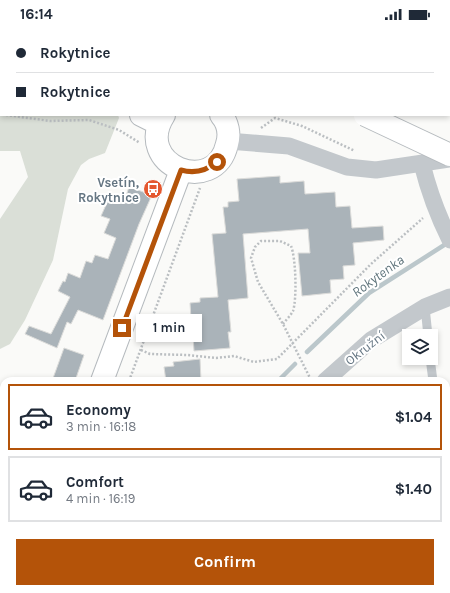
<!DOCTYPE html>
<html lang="en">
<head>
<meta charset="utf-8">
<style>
  :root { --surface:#fff; --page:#f2f2f3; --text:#1f2937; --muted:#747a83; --line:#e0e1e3; --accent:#b45309 }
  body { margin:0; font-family:Karla,sans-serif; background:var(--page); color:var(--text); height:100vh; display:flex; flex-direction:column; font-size:15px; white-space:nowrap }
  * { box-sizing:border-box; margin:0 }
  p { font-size:13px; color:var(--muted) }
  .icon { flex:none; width:22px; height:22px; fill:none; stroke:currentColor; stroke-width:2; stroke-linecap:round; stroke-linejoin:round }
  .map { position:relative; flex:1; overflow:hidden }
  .drawer { position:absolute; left:0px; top:349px; width:450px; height:216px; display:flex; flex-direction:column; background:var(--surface); border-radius:12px 12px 0 0; box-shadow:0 2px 6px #0003 }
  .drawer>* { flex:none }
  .guide { position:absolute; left:0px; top:0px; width:450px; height:88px; box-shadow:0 2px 6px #0003; display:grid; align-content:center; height:88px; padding:0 16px; background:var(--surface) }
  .tools { position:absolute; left:402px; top:301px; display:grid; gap:8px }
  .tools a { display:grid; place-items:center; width:36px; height:36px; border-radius:0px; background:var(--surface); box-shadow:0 2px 6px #0003; font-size:20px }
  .end { position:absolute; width:18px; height:18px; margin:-9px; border:5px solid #b45309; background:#fff; box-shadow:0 0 0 2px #fff }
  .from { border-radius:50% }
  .bubble { position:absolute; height:28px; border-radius:0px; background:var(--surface); box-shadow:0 2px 6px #0003; font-size:13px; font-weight:700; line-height:28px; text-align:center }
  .guide b { display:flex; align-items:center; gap:14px; height:38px; font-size:15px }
  .guide b+b { border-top:1px solid var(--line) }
  .guide i { width:10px; height:10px; background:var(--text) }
  ul { padding:7px 0 0; list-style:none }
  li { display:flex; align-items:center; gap:12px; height:66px; margin:0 8px 6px; padding:0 8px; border:2px solid var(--line); border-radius:0px }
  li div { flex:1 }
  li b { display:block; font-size:15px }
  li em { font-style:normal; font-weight:700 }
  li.current { border-color:var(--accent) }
  li>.icon { width:36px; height:36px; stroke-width:1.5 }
  .button { display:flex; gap:8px; margin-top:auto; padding:8px 16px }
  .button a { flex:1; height:46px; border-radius:0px; background:var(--accent); color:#fff; font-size:16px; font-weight:700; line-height:46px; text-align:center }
  .status { display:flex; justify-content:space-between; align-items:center; height:28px; padding:0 20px; background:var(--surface); direction:ltr }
  .status svg { height:11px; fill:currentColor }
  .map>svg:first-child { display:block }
  .built { fill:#e8e9e9 }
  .green { fill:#dadfd7 }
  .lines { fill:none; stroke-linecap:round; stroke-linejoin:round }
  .stream { stroke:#bbc7cb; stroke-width:4.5 }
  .building { fill:#aab3b9; stroke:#dcdcda }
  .primary-casing { stroke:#b5babe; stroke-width:24 }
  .path { stroke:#bbbfc2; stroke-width:2.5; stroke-dasharray:2 2; stroke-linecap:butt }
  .lane { stroke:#c3c8cc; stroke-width:9 }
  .street { stroke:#c3c8cc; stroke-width:17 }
  .primary { stroke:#fff; stroke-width:22 }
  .primary-bridge-casing { stroke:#b5babe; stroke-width:24; stroke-linecap:butt }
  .primary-bridge { stroke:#fff; stroke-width:22 }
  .route { stroke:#b45309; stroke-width:5 }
  .labels { text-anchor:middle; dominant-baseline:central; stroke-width:4; stroke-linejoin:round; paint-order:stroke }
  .poi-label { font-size:13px; font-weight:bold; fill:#657683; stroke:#fff; text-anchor:end }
  .street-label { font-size:13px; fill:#657683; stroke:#fff }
  .water-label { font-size:14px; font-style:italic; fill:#60757c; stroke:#fff }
</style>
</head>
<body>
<div class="status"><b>16:14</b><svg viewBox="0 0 49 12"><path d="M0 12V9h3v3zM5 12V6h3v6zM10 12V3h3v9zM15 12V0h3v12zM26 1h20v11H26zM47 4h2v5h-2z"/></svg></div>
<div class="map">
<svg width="450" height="565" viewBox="0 0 450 565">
  <rect width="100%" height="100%" fill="#fafaf8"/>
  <path class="built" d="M286 561H342L350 565H284Z"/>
  <path class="green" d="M0 0 61 1H1V87H118L119 90 105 125 89 131 81 137 68 161 53 232 25 292 10 316 0 321V191L28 149 20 123H0Z"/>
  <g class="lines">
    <path class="stream" d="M307 324 369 265 449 214
      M278 353 295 336
      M124 565 125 561"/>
  </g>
  <path class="building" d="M280 148V155L304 153 305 166 335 164 336 179 350 178 352 200 383 198 384 212 353 215 355 237 343 238 344 251 330 252 331 265 302 268 298 225H310L308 201 243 206 248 270 228 272 231 304H228L230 320 194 323 193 307H190L189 291H191L190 275 200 274V270L218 269 212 206 226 205 223 179H228V174L239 173 237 151Z
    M129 159 152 167 139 196 103 292 78 282 71 296 67 294 57 320 25 306 29 298 51 306 70 269 58 263 63 253 65 254 68 245 80 250 86 233 92 235 95 227 108 231 116 210 104 205 110 191 101 188 110 168 124 174Z
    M64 320 84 327 75 353H52Z
    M200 331 201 353H166L164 339 174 338 173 334Z"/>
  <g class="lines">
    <defs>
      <path id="primary" d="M79 0 80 1
        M188 0 190 1
        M229 1V0
        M141 87 159 96
        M164 87C132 137 215 170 227 116 230 106 228 95 221 87
        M102 353 181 142
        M22 565 24 561"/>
    </defs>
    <use href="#primary" class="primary-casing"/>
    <path class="path" d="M446 0 448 1
      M0 86H1
      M6 87 50 93 89 92 119 102 140 115
      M261 100 275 90 302 98 355 123
      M283 296C286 292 291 287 293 283 297 271 296 230 291 218L280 213H261L255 219 251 230 258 254 283 296 310 350
      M141 322 150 326 187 327 216 330 234 328 254 334 277 331 371 236 423 190
      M129 353 200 160
      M446 546 450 550
      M225 565 227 561
      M284 565 286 561"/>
    <path class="lane" d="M425 279 428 308
      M430 330 433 353
      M446 418 450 417"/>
    <path class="street" d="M228 113 289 118 347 139 376 142 450 131
      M422 136C429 164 437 186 450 212
      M325 353 371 312 425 279 450 269
      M187 565 189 561"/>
    <use href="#primary" class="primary"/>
    <defs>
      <path id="primary-bridge" d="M365 87 450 127"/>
    </defs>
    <use href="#primary-bridge" class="primary-bridge-casing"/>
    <use href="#primary-bridge" class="primary-bridge"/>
  </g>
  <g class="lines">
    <path class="route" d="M122 300 181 142C195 146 206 143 217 134"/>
  </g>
  <defs>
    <symbol id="bus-disc" viewBox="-11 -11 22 22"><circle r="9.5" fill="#e4572e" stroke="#fff"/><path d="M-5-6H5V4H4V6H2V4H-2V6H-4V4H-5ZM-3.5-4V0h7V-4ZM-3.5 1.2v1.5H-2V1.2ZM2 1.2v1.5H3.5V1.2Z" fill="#fff"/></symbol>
  </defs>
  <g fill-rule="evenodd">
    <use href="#bus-disc" x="142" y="150" width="22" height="22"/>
  </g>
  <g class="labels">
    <g class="poi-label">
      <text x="139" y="154">Vsetín,<tspan x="139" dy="15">Rokytnice</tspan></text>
    </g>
    <g class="street-label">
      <text transform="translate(365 320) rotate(-38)">Okružní</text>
    </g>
    <g class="water-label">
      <text transform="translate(378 248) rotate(-36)">Rokytenka</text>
    </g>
  </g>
</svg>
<div class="tools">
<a><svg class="icon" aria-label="layers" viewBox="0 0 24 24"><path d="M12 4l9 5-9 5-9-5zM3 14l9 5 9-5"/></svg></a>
</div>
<i class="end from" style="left:217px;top:134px"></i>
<i class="end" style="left:122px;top:300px"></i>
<div class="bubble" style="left:136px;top:286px;width:66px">1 min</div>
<div class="guide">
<b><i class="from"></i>Rokytnice</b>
<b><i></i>Rokytnice</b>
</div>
<section class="drawer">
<ul>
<li class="current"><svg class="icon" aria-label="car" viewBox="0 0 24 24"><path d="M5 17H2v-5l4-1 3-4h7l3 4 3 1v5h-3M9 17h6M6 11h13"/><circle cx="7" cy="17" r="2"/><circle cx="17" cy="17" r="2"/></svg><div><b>Economy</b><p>3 min · 16:18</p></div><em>$1.04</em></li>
<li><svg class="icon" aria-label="car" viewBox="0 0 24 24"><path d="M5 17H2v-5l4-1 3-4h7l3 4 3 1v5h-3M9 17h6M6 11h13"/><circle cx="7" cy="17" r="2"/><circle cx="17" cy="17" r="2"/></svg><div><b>Comfort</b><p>4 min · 16:19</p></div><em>$1.40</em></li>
</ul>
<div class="button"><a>Confirm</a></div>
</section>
</div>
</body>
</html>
